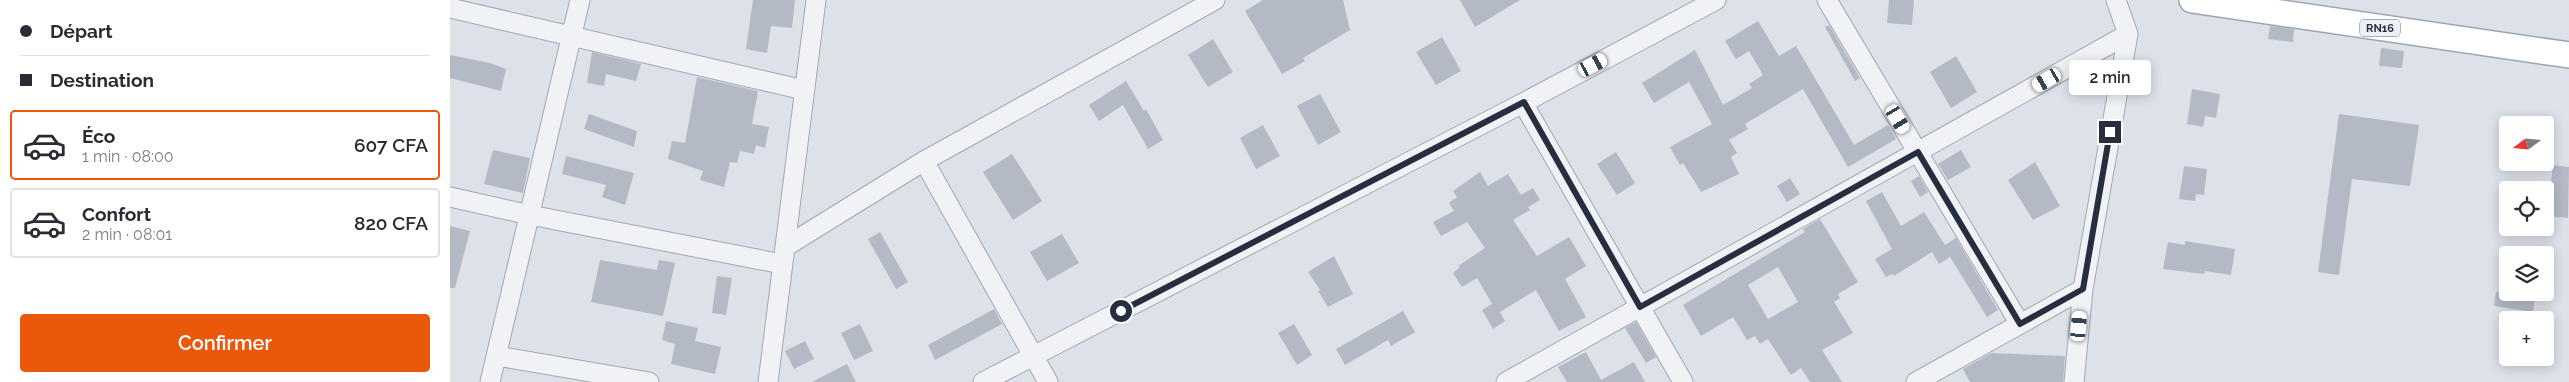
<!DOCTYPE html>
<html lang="fr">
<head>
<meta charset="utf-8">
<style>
  :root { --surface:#fff; --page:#f7f7f7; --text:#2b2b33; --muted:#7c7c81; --line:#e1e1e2; --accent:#ea580c }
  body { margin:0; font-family:Raleway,sans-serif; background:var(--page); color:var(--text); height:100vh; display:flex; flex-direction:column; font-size:19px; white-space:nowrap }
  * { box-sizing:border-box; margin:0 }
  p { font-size:16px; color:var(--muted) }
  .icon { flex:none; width:28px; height:28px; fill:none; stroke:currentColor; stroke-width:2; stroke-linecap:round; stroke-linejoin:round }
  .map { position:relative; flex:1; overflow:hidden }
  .side { display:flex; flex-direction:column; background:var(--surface); width:450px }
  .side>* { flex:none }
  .banner { display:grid; align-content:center; height:110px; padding:0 20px; background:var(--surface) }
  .needle { width:32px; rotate:254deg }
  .controls { position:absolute; left:2049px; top:116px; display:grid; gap:10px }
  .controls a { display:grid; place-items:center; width:55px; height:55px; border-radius:5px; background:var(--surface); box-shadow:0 2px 12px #0003; font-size:25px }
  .end { position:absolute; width:22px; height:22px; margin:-11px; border:6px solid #262e3f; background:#fff; box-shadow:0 0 0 2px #fff }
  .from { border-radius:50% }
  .bubble { position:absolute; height:35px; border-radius:5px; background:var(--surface); box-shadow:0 2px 12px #0003; font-size:16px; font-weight:600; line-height:35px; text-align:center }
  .car { position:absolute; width:15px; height:30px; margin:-15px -8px; border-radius:6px; box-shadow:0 0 4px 1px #0007; background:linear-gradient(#fff 24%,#345 0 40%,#fff 0 76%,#345 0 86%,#fff 0) }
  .banner b { display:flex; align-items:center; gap:18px; height:48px; font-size:19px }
  .banner b+b { border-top:1px solid var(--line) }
  .banner i { width:12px; height:12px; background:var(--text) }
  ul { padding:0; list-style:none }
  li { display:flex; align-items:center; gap:15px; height:70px; margin:0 10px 8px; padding:0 10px; border:2px solid var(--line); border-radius:5px }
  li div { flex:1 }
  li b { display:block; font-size:19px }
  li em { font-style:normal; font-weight:600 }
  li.on { border-color:var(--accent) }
  li>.icon { width:45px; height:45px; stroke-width:1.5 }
  .button { display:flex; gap:10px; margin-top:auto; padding:10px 20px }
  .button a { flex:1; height:58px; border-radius:5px; background:var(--accent); color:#fff; font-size:20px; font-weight:600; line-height:58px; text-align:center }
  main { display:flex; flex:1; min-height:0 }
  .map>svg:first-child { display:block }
  .building { fill:#b4bac5; fill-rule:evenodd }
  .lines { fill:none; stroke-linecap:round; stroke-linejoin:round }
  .minor-casing { stroke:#a2a8b2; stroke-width:21 }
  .major-casing { stroke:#9ca5b4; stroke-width:28 }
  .minor { stroke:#f0f2f6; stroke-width:19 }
  .major { stroke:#fff; stroke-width:25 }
  .route { stroke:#262e3f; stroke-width:6 }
  .labels { text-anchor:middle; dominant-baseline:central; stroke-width:4.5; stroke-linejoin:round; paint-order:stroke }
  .shield { fill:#edf0f6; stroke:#626876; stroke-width:1 }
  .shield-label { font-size:11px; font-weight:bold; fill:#262e3f }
</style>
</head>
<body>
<main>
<section class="side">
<div class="banner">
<b><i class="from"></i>Départ</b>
<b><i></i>Destination</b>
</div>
<ul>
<li class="on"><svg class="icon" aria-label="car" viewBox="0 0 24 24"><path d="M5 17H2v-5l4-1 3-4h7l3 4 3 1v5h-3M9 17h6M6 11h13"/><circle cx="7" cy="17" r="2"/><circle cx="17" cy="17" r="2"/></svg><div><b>Éco</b><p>1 min · 08:00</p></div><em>607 CFA</em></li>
<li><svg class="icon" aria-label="car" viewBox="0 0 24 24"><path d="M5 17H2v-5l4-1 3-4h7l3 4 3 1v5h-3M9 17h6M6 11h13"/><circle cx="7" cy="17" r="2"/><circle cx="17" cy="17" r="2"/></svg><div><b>Confort</b><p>2 min · 08:01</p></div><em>820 CFA</em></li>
</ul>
<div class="button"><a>Confirmer</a></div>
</section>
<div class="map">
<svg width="2119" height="382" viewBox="0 0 2119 382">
  <rect width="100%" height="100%" fill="#dde1e8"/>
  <path class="building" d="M303 0H345L342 28 321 26 317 53 296 49Z
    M813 0H893L900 30 853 58 855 61 832 74 795 11Z
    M1010 0H1070L1025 27Z
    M1439 0H1464L1462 25 1437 23Z
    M1308 21 1329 56 1346 46 1404 145 1438 125 1446 139 1398 167 1353 89 1295 124 1298 129 1279 140 1287 153 1281 157 1289 174 1251 192 1233 163 1230 165 1220 147 1262 124 1239 82 1204 103 1192 83 1245 50 1273 105 1302 88 1299 84 1313 75 1299 51 1286 59 1275 41Z
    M1379 25 1410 78 1405 81 1375 27Z
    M1820 26 1844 29 1843 42 1818 39Z
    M992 37 1011 71 986 85 966 52Z
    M763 39 783 72 758 87 738 55Z
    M1931 48 1954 51 1952 68 1929 66Z
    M142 52 191 64 186 81 156 74 154 86 137 83Z
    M0 55 40 63 56 69 51 91 0 78Z
    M1506 56 1527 92 1501 108 1480 72Z
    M247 77 308 91 302 124 319 127 315 148 306 145 304 154 290 151 287 163 280 162 274 187 250 180 253 171 218 159 222 141 235 143Z
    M676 81 694 111 696 109 713 140 698 149 673 105 649 121 639 105Z
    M1742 89 1770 94 1766 118 1755 116 1753 127 1737 124Z
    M870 94 891 132 868 145 847 106Z
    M139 114 187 131 184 147 134 129Z
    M1889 114 1969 125 1960 186 1902 179 1889 275 1868 272Z
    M813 125 830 156 806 169 790 138Z
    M43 150 80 158 73 193 34 184Z
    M1511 150 1521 167 1498 180 1488 164Z
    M1166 152 1185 183 1167 195 1147 164Z
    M562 154 592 201 563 220 533 172Z
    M116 156 184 173 175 205 152 197 156 185 112 174Z
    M1585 162 1610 206 1583 220 1558 180Z
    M2103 165 2119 167 2118 218 2097 216Z
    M1734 166 1757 169 1754 195 1746 194 1745 201 1729 199Z
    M1030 172 1038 186 1058 174 1071 195 1083 188 1090 200 1078 207 1080 210 1063 220 1087 256 1119 237 1136 266 1115 279 1136 317 1109 331 1086 290 1050 312 1055 321 1043 329 1032 310 1042 304 1027 278 1012 287 1003 273 1010 267 1008 266 1035 248 1017 222 991 236 983 222 1004 211 999 203 1007 197 1003 191Z
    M1469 176 1478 192 1470 197 1461 181Z
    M1340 178 1350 194 1337 202 1327 186Z
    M1432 192 1451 226 1474 212 1495 245 1506 238 1548 310 1537 317 1500 257 1489 264 1482 252 1444 276 1442 274 1436 277 1425 259 1442 249 1416 201Z
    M1370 219 1408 282 1388 294 1390 298 1384 302 1403 333 1372 350 1392 382H1360L1351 368 1341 375 1318 339 1310 344 1305 336 1297 340 1283 317 1251 336 1233 305 1355 232 1353 229ZM1328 267 1348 302 1318 319 1298 285Z
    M0 226 20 231 5 288H0Z
    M430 232 458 282 446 289 418 239Z
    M612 234 629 263 597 281 580 252Z
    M1735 241 1785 249 1781 275 1755 271 1754 274 1713 269 1718 242 1735 245Z
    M884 256 903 294 878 307 868 291 870 290 858 272Z
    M150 260 207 270 209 260 225 263 213 316 141 302Z
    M267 276 282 278 276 315 262 313Z
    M2046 292H2086L2083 312 2044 306Z
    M544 309 552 324 485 360 478 345Z
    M953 311 965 332 941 346 938 340 895 365 886 349Z
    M216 321 248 328 245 341 271 347 265 374 221 364 225 344 212 340Z
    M1186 322 1206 357 1196 363 1175 328Z
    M410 324 423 351 404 360 391 333Z
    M844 324 862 355 847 365 828 333Z
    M355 341 364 359 344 369 335 351Z
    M1136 352 1151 380 1184 362 1195 382H1117L1108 367Z
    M1541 353 1615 356 1613 382H1520L1513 369Z
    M397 364 406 382H362Z"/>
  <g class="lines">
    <defs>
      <path id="minor" d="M1377 0 1570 324
        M0 8 354 90
        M1073 103 1233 382
        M474 161 598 382
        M0 197 80 215 332 264
        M335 247 474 161 765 0
        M47 356 199 382
        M40 382 130 0
        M318 382 366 0
        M533 382 1073 103 1266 0
        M1056 382 1678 34
        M1466 382 1633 289
        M1624 382 1633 289 1678 34 1666 0"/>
      <path id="major" d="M1742 0 2119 55"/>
    </defs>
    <use href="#minor" class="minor-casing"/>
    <use href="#major" class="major-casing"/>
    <use href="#minor" class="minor"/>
    <use href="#major" class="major"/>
  </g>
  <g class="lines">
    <path class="route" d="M671 311 1074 102 1190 307 1468 152 1570 324 1633 289 1660 132"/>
  </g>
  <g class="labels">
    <rect class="shield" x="1910" y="19.5" width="40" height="17" rx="4"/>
    <g class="shield-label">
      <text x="1930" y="28">RN16</text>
    </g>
  </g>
</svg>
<div class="controls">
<a><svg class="needle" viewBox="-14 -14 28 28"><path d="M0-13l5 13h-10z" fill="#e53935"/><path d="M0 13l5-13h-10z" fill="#7c7c81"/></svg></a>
<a><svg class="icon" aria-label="locate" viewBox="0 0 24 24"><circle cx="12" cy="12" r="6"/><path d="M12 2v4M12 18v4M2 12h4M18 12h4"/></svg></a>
<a><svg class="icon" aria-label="layers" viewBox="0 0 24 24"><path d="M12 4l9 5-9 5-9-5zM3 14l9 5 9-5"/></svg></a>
<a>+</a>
</div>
<i class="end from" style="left:671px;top:311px"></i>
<i class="end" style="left:1660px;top:132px"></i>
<div class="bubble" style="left:1619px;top:60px;width:82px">2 min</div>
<i class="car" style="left:1143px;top:65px;rotate:62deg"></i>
<i class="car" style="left:1597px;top:80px;rotate:240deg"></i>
<i class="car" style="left:1448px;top:119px;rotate:149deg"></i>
<i class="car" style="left:1629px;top:326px;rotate:5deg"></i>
</div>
</main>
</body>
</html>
